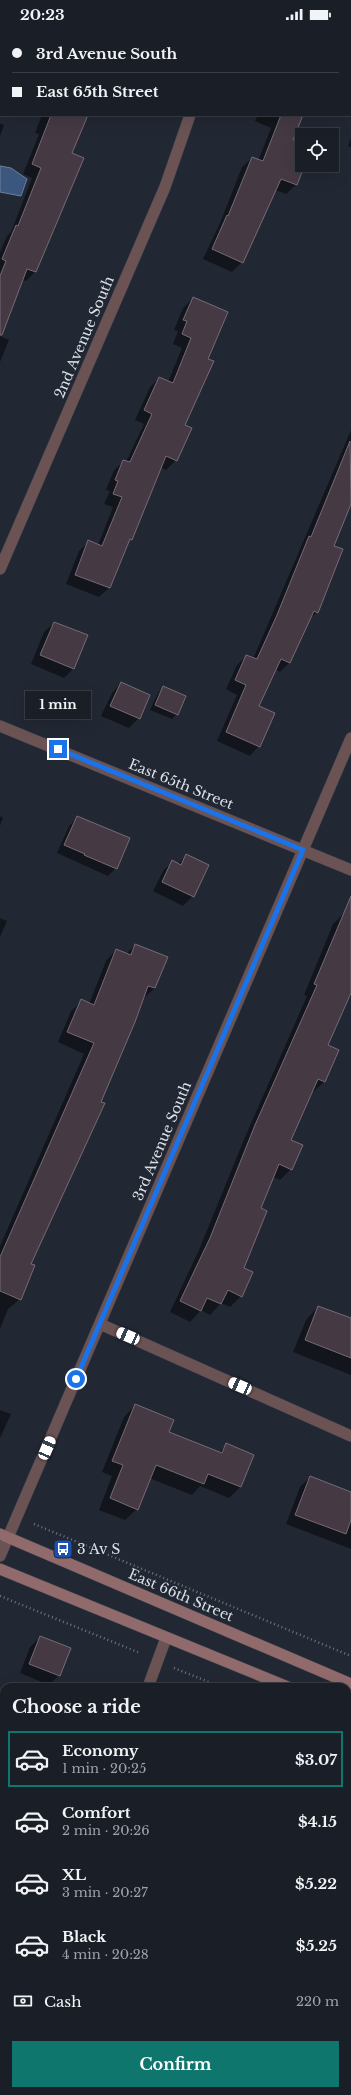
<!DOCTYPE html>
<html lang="en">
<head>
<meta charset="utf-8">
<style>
  :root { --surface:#1a1e26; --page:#23272e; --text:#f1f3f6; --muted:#9fa2a7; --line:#383c43; --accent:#0f766e }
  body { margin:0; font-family:"Libre Baskerville",serif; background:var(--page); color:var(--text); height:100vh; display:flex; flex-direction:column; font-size:15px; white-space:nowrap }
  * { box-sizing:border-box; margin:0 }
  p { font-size:13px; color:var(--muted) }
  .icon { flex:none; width:22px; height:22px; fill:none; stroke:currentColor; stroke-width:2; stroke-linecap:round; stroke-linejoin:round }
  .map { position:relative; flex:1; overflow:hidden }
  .side { position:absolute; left:0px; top:1655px; width:351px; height:412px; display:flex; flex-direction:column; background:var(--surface); border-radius:12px 12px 0 0; box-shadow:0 4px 16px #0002,0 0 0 1px var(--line) }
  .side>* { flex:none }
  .banner { position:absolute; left:0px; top:0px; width:351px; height:88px; box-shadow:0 4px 16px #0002,0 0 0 1px var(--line); display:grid; align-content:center; height:88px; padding:0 12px; background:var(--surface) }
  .controls { position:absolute; left:295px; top:100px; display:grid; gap:8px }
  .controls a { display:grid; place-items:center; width:44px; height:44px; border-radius:0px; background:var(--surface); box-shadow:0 4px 16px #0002,0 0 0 1px var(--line); font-size:20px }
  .end { position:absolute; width:18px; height:18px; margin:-9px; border:5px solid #1a73e8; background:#fff; box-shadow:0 0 0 2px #fff }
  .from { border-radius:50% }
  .bubble { position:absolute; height:28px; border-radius:0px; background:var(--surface); box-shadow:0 4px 16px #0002,0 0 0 1px var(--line); font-size:13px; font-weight:800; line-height:28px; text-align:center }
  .car { position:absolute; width:12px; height:24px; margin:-12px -6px; border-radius:5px; box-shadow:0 0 3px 1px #0007; background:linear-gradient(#fff 24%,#345 0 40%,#fff 0 76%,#345 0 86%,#fff 0) }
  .banner b { display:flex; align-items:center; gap:14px; height:38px; font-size:15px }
  .banner b+b { border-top:1px solid var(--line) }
  .banner i { width:10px; height:10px; background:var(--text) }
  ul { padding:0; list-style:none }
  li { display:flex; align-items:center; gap:12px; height:56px; margin:0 8px 6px; padding:0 4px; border:2px solid transparent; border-radius:0px }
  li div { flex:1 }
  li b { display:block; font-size:15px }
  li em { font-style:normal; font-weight:800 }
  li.selected { border-color:var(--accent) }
  li>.icon { width:36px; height:36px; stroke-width:1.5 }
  h2 { padding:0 12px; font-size:18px; line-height:48px }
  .pay { display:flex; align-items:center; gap:10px; height:44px; padding:0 12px; font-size:15px }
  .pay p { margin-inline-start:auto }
  .cta { display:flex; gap:8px; margin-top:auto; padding:8px 12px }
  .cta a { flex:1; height:46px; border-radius:0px; background:var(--accent); color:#fff; font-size:16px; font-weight:800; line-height:46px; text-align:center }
  .status { display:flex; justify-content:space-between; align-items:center; height:28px; padding:0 20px; background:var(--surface); direction:ltr }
  .status svg { height:11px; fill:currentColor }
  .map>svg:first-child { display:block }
  .water { fill:#3c577e; stroke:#6c809e }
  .shadow { fill:#0007 }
  .building { fill:#453a44; stroke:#766a75 }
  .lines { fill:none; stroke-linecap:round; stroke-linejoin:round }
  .service-casing { stroke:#404550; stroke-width:12 }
  .minor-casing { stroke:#404550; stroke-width:12 }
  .tertiary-casing { stroke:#404550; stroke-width:12 }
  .secondary-casing { stroke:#404550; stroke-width:12 }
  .path { stroke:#70757f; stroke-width:2.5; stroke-dasharray:1 3; stroke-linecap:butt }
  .service { stroke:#6b5354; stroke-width:11 }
  .minor { stroke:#6b5354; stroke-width:11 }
  .tertiary { stroke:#6b5354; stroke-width:11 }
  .secondary { stroke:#916b6c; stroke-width:11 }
  .route { stroke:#1a73e8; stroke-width:5 }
  .labels { text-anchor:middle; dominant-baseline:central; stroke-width:3.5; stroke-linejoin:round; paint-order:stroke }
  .street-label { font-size:14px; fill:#dbdfe7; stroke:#222833 }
  .poi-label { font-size:14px; fill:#dbdfe7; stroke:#222833; text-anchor:start }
</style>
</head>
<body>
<div class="status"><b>20:23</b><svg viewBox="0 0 49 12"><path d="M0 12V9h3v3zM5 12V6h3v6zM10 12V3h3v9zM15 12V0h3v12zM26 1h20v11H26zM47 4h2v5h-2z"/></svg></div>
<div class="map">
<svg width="351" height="2067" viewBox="0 0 351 2067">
  <rect width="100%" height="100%" fill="#222833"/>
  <path class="water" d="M0 138 11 140 27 151 21 168 0 164Z"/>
  <path class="shadow" d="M86 0H129L86 1Z
    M42 87H86L71 126 57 188 35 244 26 253 22 252 0 306V224L7 208 11 204 32 150 23 146 39 106 35 105Z
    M258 87H302L292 112 302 116V137H304L296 157 286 166 275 162 242 234 232 244 203 231 220 195 242 139 252 130 258 133 271 100 255 93Z
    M0 95 4 97 0 108Z
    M351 110V119L348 118Z
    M193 270 207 331 184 397 190 401 176 432 166 442 160 439 131 511 126 516 109 560 99 569 66 556 79 523 89 513 98 517 113 479 104 476 110 463 106 462 114 442 124 433 126 434 144 396 135 392 150 359 159 350 168 354 182 320 173 316 178 303 174 302 183 280Z
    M0 308 9 312 0 334Z
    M351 402V478H349L333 518 342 522 317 584 308 593 290 634 280 644 275 641 258 679 259 718 250 728 217 713 237 667 226 661 237 637 246 628 253 631Z
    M54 595 74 640 64 650 31 636 44 604Z
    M121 655 139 690 129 700 101 688 112 665Z
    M163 659 177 686 172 691 150 682 158 665Z
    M0 788 3 790 0 798Z
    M77 790 116 840 108 848 57 825 69 798Z
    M187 827 208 837 193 868 183 878 153 863 163 843 172 834 178 836Z
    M344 885 351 888V968L345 975 327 1017 338 1022 324 1054 313 1064H311L290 1113 291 1141 280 1152 273 1149 260 1181 243 1241 241 1268 230 1279 221 1275 210 1287 201 1282 190 1294 170 1284 199 1222 245 1109 307 968 304 967 333 896Z
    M0 890 7 893 0 909Z
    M135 917 155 960 144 970 142 969 30 1237 20 1271 8 1281 0 1301V1218L84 1026 58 1014 71 983 82 973 89 976 106 933 116 922 126 926Z
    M318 1279 351 1291V1347L293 1324 306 1292Z
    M135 1377 168 1404 219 1425 226 1417 241 1458 229 1470 200 1458 192 1467 149 1450 137 1481 125 1492 99 1482 112 1448 102 1444 124 1389Z
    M0 1382 11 1386 0 1410Z
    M310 1449 351 1465V1521L286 1496 300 1459Z
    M40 1609 59 1647 49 1657 20 1645 30 1619Z
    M4 1689V1786L0 1792V1693Z
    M347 1893 351 1895V1939L347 1949Z
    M0 1915 4 1917V1971L0 1981Z
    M0 1984 4 1985V2063H18L17 2067H0V2012L2 2009Z
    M69 2063H113L111 2067H67Z
    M269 2063H301L300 2067H267Z"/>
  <path class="building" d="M51 87H88L72 125 84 130 36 244 27 241 2 307H0V248L6 233 2 231 16 197 18 198 41 140 32 136Z
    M281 87H303L293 112 302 115V144L297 157 281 151 243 235 212 221 227 187 228 188 252 129 263 133Z
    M193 269 228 284 208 331 214 333 185 397 192 400 177 433 166 428 132 512 130 511 110 560 75 547 88 512 102 518 122 469 113 466 118 453 115 452 123 432 130 434 152 386 144 382 159 349 173 355 191 310 182 306 187 293 183 292Z
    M350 413 351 476 334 518 343 521 318 585 314 583 290 635 281 631 259 678 275 685 260 719 226 704 246 657 235 652 246 627 257 631 277 587 309 508 311 509Z
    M54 594 88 607 74 641 40 627Z
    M121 654 150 667 140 691 110 678Z
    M163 658 186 668 178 687 155 677Z
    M77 788 130 810 117 841 84 827 85 826 64 817Z
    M186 826 209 837 194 869 162 854 172 832 181 837Z
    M351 868V965L328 1017 339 1022 325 1054 318 1051 291 1112 303 1117 292 1142 279 1136 261 1180 267 1183 244 1240 253 1244 242 1269 228 1262 221 1276 207 1270 201 1283 180 1273 210 1210 255 1097 317 957 314 956Z
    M135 916 168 929 155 960 148 958 135 994 101 1074 105 1075 31 1236 35 1237 21 1272 0 1263V1229L94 1015 67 1004 81 971 94 977 116 921 131 927Z
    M318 1278 351 1290V1330L305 1312Z
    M135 1376 174 1392 169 1404 222 1425 226 1415 254 1427 241 1459 208 1446 204 1456 156 1437 138 1482 110 1470 123 1437 112 1433Z
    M310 1448 351 1464V1492L346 1506 295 1487Z
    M40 1608 71 1620 60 1648 29 1636Z"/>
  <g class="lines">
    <defs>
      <path id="service" d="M148 1659 166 1610
        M0 2005 4 1996"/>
      <path id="minor" d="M211 1V0
        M0 541 165 159 190 87
        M0 698 351 842
        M100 1296 351 1408
        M0 1528 351 710
        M347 1714 351 1705
        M196 2067 198 2063"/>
      <path id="tertiary" d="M338 0 341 1
        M350 5H351"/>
      <path id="secondary" d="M0 1506 351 1656
        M0 1541 288 1659
        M347 1685 351 1687"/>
    </defs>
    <use href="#service" class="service-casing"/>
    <use href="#minor" class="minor-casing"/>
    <use href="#tertiary" class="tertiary-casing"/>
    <use href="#secondary" class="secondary-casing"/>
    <path class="path" d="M34 1496 351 1628
      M0 1568 140 1625
      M174 1640 221 1659"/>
    <use href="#service" class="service"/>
    <use href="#minor" class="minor"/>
    <use href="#tertiary" class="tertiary"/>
    <use href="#secondary" class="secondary"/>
  </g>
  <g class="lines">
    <path class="route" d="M58 721 303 822 76 1351"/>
  </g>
  <defs>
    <symbol id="bus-square" viewBox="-11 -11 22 22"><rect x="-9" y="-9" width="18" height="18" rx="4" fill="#1a4fb4" stroke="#222833"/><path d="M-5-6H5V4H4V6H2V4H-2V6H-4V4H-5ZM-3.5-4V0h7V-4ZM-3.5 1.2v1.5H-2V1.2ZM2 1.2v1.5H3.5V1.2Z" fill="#fff"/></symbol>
  </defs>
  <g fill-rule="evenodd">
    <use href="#bus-square" x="52" y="1510" width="22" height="22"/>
  </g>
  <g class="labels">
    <g class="street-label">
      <text transform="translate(84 309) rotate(-67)">2nd Avenue South</text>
      <text transform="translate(181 756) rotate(22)">East 65th Street</text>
      <text transform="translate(162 1113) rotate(-67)">3rd Avenue South</text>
      <text transform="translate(181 1567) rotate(23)">East 66th Street</text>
    </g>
    <g class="poi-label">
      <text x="77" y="1521">3 Av S</text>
    </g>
  </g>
</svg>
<div class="controls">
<a><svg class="icon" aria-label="locate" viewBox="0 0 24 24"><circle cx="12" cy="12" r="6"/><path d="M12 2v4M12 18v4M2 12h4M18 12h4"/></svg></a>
</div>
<i class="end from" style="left:76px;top:1351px"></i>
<i class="end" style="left:58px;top:721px"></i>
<div class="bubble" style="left:25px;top:663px;width:66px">1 min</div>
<i class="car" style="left:128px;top:1308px;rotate:294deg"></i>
<i class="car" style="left:240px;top:1358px;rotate:294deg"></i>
<i class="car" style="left:47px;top:1420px;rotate:23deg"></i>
<div class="banner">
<b><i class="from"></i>3rd Avenue South</b>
<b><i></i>East 65th Street</b>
</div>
<section class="side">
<h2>Choose a ride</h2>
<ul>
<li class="selected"><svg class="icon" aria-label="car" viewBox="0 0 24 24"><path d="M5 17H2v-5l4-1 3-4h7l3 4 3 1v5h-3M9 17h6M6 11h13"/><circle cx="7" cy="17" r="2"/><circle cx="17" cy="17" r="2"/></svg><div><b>Economy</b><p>1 min · 20:25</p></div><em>$3.07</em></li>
<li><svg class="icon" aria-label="car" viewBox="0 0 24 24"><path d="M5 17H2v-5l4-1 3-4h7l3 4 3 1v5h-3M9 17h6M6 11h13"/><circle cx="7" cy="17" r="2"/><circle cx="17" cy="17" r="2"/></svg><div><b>Comfort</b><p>2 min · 20:26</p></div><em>$4.15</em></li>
<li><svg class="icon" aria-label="car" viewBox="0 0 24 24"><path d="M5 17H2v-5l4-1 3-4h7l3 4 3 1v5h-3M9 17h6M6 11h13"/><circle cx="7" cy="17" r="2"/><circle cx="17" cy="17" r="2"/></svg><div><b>XL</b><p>3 min · 20:27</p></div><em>$5.22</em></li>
<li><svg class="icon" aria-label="car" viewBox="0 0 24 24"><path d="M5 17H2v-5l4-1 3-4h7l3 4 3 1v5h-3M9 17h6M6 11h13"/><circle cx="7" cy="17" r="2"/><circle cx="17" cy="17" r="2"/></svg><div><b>Black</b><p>4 min · 20:28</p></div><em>$5.25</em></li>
</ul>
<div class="pay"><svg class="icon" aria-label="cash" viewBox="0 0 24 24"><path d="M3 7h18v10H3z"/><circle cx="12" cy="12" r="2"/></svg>Cash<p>220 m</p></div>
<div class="cta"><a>Confirm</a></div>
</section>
</div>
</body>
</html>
